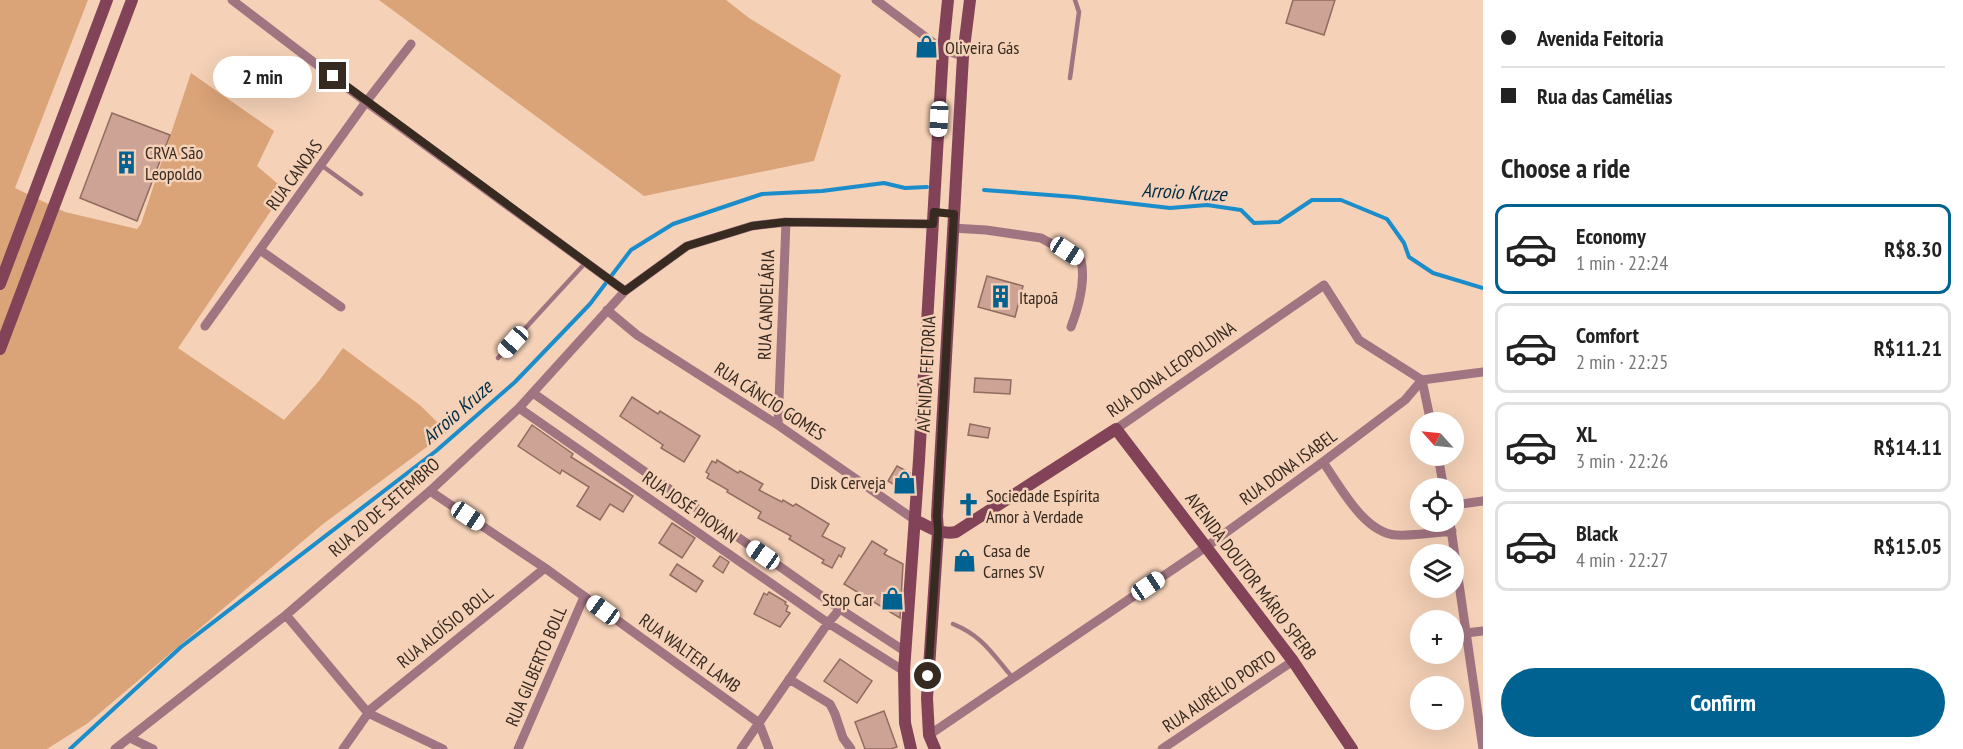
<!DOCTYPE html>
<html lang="en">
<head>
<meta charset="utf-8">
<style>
  :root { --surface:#fff; --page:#f2f2f2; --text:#222; --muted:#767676; --line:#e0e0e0; --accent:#006291 }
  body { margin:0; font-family:"PT Sans Narrow",sans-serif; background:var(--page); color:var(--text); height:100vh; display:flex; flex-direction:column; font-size:22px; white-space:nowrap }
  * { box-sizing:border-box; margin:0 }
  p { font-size:20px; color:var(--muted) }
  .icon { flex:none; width:33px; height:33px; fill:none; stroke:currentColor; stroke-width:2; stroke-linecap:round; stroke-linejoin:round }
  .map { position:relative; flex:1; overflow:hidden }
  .panel { display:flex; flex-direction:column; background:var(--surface); width:480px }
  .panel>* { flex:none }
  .hud { display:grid; align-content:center; height:132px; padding:0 18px; background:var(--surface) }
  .needle { width:39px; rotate:297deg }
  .fabs { position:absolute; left:1410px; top:412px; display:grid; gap:12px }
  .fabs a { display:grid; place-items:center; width:54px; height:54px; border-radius:50%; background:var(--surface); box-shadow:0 6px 24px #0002; font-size:30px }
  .end { position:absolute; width:27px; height:27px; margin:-14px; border:8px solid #372a20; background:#fff; box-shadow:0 0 0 3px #fff }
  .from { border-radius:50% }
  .bubble { position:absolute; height:42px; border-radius:21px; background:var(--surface); box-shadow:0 6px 24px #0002; font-size:20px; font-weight:700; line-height:42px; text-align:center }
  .car { position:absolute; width:18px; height:36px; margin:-18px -9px; border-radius:8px; box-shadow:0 0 4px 2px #0007; background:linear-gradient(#fff 24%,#345 0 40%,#fff 0 76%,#345 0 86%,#fff 0) }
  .hud b { display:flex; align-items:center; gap:21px; height:57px; font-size:22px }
  .hud b+b { border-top:2px solid var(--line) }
  .hud i { width:15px; height:15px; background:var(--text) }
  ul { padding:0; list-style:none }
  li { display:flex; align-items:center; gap:18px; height:90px; margin:0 12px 9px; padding:0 6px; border:3px solid var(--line); border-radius:12px }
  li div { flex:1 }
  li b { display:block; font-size:22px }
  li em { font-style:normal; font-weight:700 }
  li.on { border-color:var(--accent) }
  li>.icon { width:54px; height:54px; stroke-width:1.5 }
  h2 { padding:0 18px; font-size:27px; line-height:72px }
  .button { display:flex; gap:12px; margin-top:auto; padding:12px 18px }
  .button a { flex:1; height:69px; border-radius:36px; background:var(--accent); color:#fff; font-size:24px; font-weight:700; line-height:69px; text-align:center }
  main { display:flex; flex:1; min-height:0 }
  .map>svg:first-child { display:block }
  .green { fill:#daa378 }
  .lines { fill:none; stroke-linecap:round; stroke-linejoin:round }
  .stream { stroke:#1b8dca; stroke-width:4 }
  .building { fill:#cca395; stroke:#926c5f; stroke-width:1.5 }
  .lane { stroke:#a17481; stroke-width:4.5 }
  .street { stroke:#a17481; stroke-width:9 }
  .secondary { stroke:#824358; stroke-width:12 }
  .route { stroke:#372a20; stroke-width:8 }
  .labels { text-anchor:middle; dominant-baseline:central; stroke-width:5; stroke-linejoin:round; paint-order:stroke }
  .poi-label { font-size:18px; fill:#372a20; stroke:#f4d1b7; text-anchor:start }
  .street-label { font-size:18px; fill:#372a20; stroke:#f4d1b7 }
  .water-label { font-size:20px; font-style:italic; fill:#002d46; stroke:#f4d1b7 }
</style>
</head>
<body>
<main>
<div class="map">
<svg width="1483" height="749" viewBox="0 0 1483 749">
  <rect width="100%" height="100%" fill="#f4d1b7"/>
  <path class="green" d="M0 0H88L15 188 65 212 137 229 141 224 191 73 274 131 257 166 285 190 178 348 284 420 319 381 343 348 421 406 447 432 323 524 88 723 47 749H0Z
    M379 0H726L749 18 841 75 814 161 644 196Z"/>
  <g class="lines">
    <path class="stream" d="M984 190 1075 197 1170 208 1207 205 1241 210 1254 223 1279 222 1312 200H1341L1387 219 1404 243 1409 257 1433 273 1483 288
      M70 749 181 647 436 451 515 382 590 304 631 250 673 224 762 194 822 191 884 183 905 188 927 187"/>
  </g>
  <path class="building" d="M1293 0H1335L1324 35 1286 23Z
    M112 113 170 135 137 221 80 198Z
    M987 276 1023 286 1015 317 978 307Z
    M975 378 1011 380 1010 394 974 392Z
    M632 397 658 414 660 411 700 436 684 462 661 448 663 445 620 416Z
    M970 424 990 428 988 438 968 435Z
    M532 425 573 454 571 457 633 496 623 512 610 504 600 520 577 506 589 487 562 470 560 474 518 446Z
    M717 460 738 473 740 471 763 484 759 490 782 502 783 500 793 506 796 504 829 524 822 536 845 548 841 557 839 555 832 568 822 563 824 560 789 539 791 536 758 518 761 512 727 492 728 490 707 478 709 474 706 472 712 461 716 463Z
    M897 466 910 473 908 493 888 481Z
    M672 523 695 538 682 558 659 543Z
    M872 541 887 550 884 554 903 564 900 618 844 584Z
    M720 556 729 562 723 573 713 566Z
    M677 564 703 581 696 592 670 575Z
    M769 592 786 602 785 604 788 606 786 611 790 613 780 627 754 614 764 593 767 595Z
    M840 659 872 681 857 703 824 681Z
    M884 711 897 747 891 749H865L855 722Z"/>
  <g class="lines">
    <path class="lane" d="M1070 78 1079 12 1075 0
      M321 165 361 194
      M498 358 587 261
      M953 624C983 636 993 655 1013 678"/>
    <path class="street" d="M232 0 366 102 625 291
      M876 0 943 50 963 56
      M952 228 986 230 1041 238 1081 260C1086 282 1079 306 1071 327
      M260 250 341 307
      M607 310 637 335 778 425 915 520
      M205 326 366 102 411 44
      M1422 380 1483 372
      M1422 380 1431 423
      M533 393 840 609 906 652
      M519 408 828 623 904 671
      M778 425 786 222
      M1116 429 1324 285 1359 340 1422 380
      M1438 456 1444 489
      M1323 462C1340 486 1364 533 1396 535 1414 536 1434 533 1452 531
      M430 491 545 568 759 723 769 749
      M1454 505 1483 501
      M1450 522 1483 749
      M286 615 368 713 443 749
      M1466 633 1483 631
      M789 679 830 704 835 714 843 738 851 749
      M929 735 1206 547 1323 462 1405 400 1422 380
      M130 738 153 749
      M115 749 286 615 430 491 519 408 625 291 687 246 752 226 786 222 933 224
      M343 749 371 709 545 568
      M518 749 584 597
      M741 749 828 623 840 609
      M1162 749 1293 661"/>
    <path class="secondary" d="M0 284 107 0
      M0 349 132 0
      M915 520C929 527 940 535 956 532L1116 429 1293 661 1352 749
      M911 749 905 723 904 671 919 460 943 50 948 0
      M935 749 929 735 927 698 938 532 937 516 963 56 970 0"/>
  </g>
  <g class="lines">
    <path class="route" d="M333 76 625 291 687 246 752 226 786 222 933 224 934 212 954 214 937 516 938 532 928 676"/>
  </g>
  <defs>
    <symbol id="shop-bare" viewBox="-9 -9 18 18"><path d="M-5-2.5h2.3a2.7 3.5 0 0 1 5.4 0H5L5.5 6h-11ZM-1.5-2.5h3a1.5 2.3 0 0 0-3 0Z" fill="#006291" stroke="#f4d1b7" stroke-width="2.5" paint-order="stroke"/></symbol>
    <symbol id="building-bare" viewBox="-9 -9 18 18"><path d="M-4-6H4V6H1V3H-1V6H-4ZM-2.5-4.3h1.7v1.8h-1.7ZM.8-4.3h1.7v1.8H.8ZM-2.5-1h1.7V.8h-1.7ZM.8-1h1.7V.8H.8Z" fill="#006291" stroke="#f4d1b7" stroke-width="2.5" paint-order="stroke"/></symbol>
    <symbol id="church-bare" viewBox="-9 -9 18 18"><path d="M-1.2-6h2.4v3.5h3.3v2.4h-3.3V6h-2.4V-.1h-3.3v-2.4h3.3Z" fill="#006291" stroke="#f4d1b7" stroke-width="2.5" paint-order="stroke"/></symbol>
  </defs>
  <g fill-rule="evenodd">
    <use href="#shop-bare" x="910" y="30" width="33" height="33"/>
    <use href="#building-bare" x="110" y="146" width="33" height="33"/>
    <use href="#building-bare" x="984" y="280" width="33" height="33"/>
    <use href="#shop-bare" x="888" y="466" width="33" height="33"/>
    <use href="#church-bare" x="952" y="488" width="33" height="33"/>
    <use href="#shop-bare" x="948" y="544" width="33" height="33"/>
    <use href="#shop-bare" x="876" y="582" width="33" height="33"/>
  </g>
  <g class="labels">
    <g class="poi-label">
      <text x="945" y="47">Oliveira Gás</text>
      <text x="145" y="152">CRVA São<tspan x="145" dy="21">Leopoldo</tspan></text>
      <text x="1019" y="297">Itapoã</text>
      <text x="886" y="482" text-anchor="end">Disk Cerveja</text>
      <text x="986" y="495">Sociedade Espírita<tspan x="986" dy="21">Amor à Verdade</tspan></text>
      <text x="983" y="550">Casa de<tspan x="983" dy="21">Carnes SV</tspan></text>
      <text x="874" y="599" text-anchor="end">Stop Car</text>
    </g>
    <g class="street-label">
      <text transform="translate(294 175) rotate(-54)">RUA CANOAS</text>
      <text transform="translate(766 305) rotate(-88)">RUA CANDELÁRIA</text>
      <text transform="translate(1171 369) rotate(-35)">RUA DONA LEOPOLDINA</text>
      <text transform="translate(926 374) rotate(-87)">AVENIDA FEITORIA</text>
      <text transform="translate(770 401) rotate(33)">RUA CÂNCIO GOMES</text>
      <text transform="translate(1288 467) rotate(-36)">RUA DONA ISABEL</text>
      <text transform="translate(384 507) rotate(-41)">RUA 20 DE SETEMBRO</text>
      <text transform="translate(690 507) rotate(35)">RUA JOSÉ PIOVAN</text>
      <text transform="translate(1251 576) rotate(53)">AVENIDA DOUTOR MÁRIO SPERB</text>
      <text transform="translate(445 627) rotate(-39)">RUA ALOÍSIO BOLL</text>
      <text transform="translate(690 653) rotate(36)">RUA WALTER LAMB</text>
      <text transform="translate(536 666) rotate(-67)">RUA GILBERTO BOLL</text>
      <text transform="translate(1219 691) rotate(-34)">RUA AURÉLIO PORTO</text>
    </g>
    <g class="water-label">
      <text transform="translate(1184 192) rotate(3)">Arroio Kruze</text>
      <text transform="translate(457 412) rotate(-41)">Arroio Kruze</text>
    </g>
  </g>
</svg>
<div class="fabs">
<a><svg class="needle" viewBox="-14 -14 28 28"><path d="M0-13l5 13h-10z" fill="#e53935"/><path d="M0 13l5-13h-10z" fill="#767676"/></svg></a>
<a><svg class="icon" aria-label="locate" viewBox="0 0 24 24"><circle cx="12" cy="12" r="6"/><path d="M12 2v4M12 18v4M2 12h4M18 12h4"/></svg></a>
<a><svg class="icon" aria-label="layers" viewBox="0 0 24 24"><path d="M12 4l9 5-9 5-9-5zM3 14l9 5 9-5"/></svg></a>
<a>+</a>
<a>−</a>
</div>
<i class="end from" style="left:928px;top:676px"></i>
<i class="end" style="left:333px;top:76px"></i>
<div class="bubble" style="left:213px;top:56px;width:99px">2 min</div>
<i class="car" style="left:939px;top:119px;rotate:183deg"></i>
<i class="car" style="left:1067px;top:251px;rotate:123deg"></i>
<i class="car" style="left:513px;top:342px;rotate:222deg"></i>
<i class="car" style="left:468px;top:516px;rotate:124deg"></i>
<i class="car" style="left:763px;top:555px;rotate:305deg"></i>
<i class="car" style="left:1148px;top:586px;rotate:56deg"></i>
<i class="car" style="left:603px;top:610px;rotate:306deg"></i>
</div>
<section class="panel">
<div class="hud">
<b><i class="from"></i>Avenida Feitoria</b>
<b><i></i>Rua das Camélias</b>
</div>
<h2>Choose a ride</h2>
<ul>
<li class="on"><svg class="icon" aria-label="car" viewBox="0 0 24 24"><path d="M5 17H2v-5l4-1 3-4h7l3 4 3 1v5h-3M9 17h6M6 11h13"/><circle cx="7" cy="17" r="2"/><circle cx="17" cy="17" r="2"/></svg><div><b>Economy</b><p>1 min · 22:24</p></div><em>R$8.30</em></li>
<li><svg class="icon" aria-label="car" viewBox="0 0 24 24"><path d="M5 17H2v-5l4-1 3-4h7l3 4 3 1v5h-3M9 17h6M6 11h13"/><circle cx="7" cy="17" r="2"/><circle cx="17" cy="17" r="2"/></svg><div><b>Comfort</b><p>2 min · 22:25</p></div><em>R$11.21</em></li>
<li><svg class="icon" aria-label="car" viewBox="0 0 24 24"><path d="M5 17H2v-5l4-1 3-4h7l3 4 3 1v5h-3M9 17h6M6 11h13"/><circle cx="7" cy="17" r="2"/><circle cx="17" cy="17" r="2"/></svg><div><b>XL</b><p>3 min · 22:26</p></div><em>R$14.11</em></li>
<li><svg class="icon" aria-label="car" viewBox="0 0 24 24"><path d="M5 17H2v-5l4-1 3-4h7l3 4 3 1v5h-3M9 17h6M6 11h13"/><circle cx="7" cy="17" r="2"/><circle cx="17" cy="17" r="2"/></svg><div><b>Black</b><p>4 min · 22:27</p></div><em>R$15.05</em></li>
</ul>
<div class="button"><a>Confirm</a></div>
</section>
</main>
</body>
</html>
